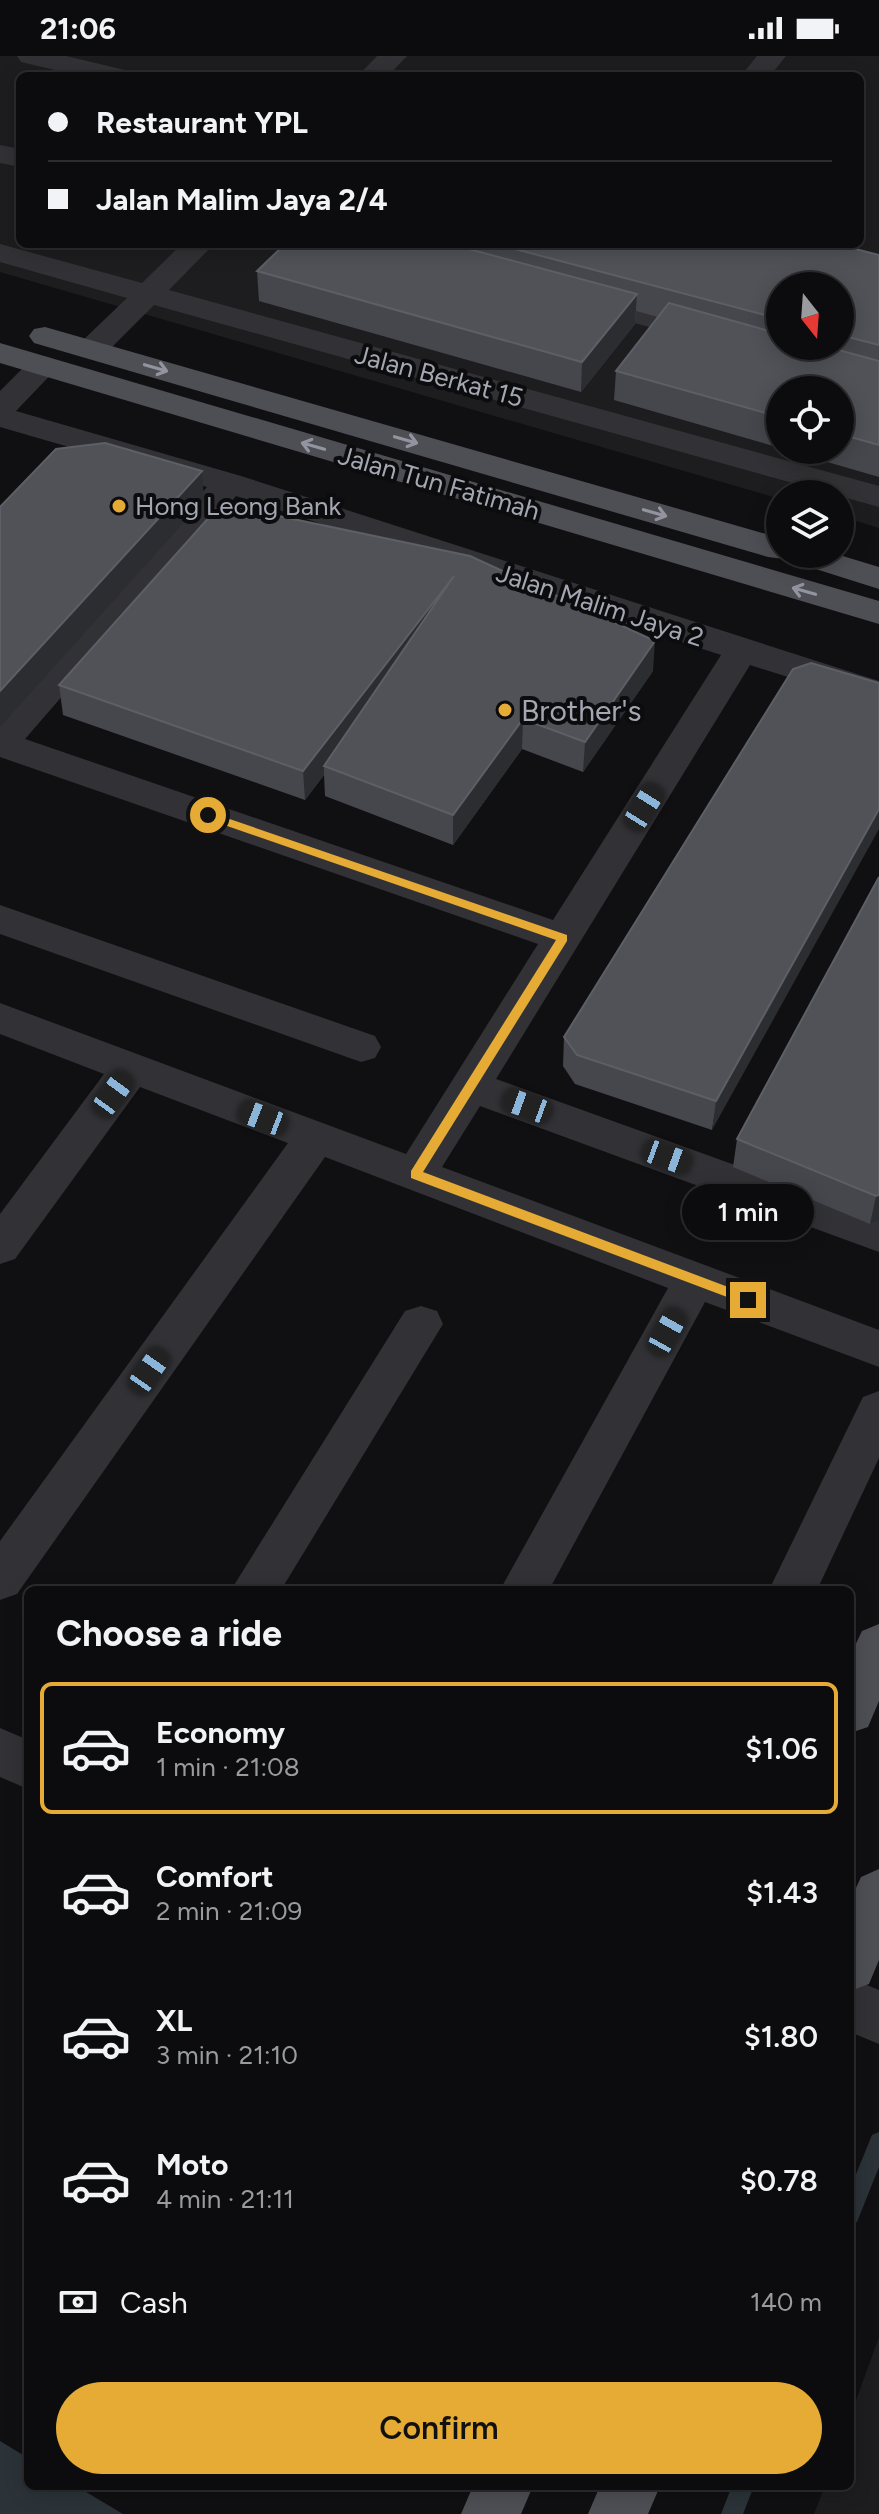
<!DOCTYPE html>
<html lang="en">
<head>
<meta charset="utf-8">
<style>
  :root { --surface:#0c0c0e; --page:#1a1a1c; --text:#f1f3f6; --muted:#9a9b9e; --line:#2c2c2e; --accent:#e5ab35 }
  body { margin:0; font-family:Figtree,sans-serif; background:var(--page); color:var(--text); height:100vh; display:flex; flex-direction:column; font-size:30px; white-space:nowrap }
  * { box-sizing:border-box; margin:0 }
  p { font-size:26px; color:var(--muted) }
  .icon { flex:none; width:44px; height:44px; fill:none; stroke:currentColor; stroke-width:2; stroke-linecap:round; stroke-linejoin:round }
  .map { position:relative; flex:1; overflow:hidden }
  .sheet { position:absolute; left:24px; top:1530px; width:830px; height:904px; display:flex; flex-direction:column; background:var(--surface); border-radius:12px; box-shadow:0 4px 20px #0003,0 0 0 2px var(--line) }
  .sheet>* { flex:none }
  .hud { position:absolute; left:16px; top:16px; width:848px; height:176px; border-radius:12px; box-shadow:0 4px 20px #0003,0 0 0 2px var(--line); display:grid; align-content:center; height:176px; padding:0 32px; background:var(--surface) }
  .needle { width:52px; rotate:163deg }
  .buttons { position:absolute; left:766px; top:216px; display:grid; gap:16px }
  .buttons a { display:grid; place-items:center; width:88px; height:88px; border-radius:50%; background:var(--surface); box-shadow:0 4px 20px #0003,0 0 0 2px var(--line); font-size:40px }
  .end { position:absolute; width:36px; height:36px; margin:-18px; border:10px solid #e5ab35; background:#111; box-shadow:0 0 0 4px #111 }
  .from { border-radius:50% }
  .bubble { position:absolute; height:56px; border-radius:28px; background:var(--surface); box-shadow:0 4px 20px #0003,0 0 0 2px var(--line); font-size:26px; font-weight:600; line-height:56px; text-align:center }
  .car { position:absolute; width:24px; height:48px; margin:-24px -12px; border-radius:10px; box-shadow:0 0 6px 2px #0007; background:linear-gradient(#222 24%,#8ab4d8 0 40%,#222 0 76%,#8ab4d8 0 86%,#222 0) }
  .hud b { display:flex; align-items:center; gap:28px; height:76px; font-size:30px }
  .hud b+b { border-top:2px solid var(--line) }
  .hud i { width:20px; height:20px; background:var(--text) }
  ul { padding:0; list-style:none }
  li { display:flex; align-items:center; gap:24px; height:132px; margin:0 16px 12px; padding:0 16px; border:4px solid transparent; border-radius:12px }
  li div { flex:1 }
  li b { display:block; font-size:30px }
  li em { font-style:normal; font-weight:600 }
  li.current { border-color:var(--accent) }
  li>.icon { width:72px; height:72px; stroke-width:1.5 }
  h2 { padding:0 32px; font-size:36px; line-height:96px }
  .pay { display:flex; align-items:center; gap:20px; height:88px; padding:0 32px; font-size:30px }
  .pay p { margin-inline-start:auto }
  .primary-button { display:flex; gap:16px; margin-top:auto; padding:16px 32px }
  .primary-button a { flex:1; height:92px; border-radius:48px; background:var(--accent); color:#111; font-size:32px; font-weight:600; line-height:92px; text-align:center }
  .status { display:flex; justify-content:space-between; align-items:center; height:56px; padding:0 40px; background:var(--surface); direction:ltr }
  .status svg { height:22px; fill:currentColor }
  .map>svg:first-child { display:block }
  .built { fill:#1d1d1f; fill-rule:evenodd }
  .water { fill:#2b3339 }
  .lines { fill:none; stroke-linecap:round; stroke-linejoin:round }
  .stream { fill:#2b3339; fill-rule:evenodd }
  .minor { fill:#323236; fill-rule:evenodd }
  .major { fill:#4e4f55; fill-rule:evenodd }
  .wall { fill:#46474d; fill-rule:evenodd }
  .shaded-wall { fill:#2c2d31 }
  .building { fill:#505258; stroke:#5d5f66; stroke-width:2 }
  .oneway { stroke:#92959f }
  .route { fill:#e5ab35 }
  .poi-dot { fill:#e5ab35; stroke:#0c0b0d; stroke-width:3 }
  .labels { text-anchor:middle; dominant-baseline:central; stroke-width:8; stroke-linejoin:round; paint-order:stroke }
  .far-street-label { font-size:26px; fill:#a3a7b2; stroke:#0c0b0d }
  .far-poi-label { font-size:26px; fill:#a3a7b2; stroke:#0c0b0d; text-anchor:start }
  .poi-label { font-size:30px; fill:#a3a7b2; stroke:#0c0b0d; text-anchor:start }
</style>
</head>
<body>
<div class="status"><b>21:06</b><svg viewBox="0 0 49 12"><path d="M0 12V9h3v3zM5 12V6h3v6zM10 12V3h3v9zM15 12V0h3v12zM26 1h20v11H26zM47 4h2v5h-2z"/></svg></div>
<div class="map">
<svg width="879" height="2458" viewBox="0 0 879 2458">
  <rect width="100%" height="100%" fill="#101012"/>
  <path class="built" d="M0 0H879V472L840 460V438H780V443L0 216ZM20 20H860V188H20ZM780 230H840V290H780ZM780 334H840V394H780Z
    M879 2281V2458H814L825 2430H850V2361Z"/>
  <path class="water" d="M0 2385 28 2402V2430H76L123 2458H0Z"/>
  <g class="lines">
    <path class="stream" d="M879 2076V2111L857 2166 850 2169V2133L872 2079Z
      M732 2430H754L743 2458H721Z"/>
    <path class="minor" d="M17 0H66L125 14 129 20H80L21 6Z
      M377 0H407L388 20H358Z
      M757 0H786L770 20H741Z
      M0 89 20 93V111L0 107Z
      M0 188 142 227 182 188H214L169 234 879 430V451L154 249 103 300 92 302 81 300 76 293 81 286 127 242 0 206Z
      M576 233 726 272 731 279 726 286 715 288 565 249 561 242 565 235Z
      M43 300 54 303 59 310 16 355 241 420 879 625V650L750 609 496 1023 879 1161V1196L480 1050 442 1111 879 1274V1311L705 1246 549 1534H500L668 1232 325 1101 17 1538 0 1544V1485L288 1087 140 1031 15 1203 0 1208V1158L104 1018 0 978V947L406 1098 538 888 0 701V665L207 431 0 371V335L32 303ZM236 440 721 599 553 864 25 683Z
      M0 849 375 980 381 991 375 1002 361 1006 0 878Z
      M421 1250 437 1255 443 1268 281 1534H231L405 1255Z
      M879 1335V1402L817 1534H769L863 1341Z
      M0 1672 28 1684V1733L0 1721Z
      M850 1922 879 1934V1988L850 1976Z"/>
    <path class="major" d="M45 271 780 482V498H836L879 511V533L784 503 768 501 34 287 29 280 34 273Z
      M0 287 879 545V568L0 307Z
      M879 1568V1645L868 1671 850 1677V1600L862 1575Z
      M879 1813V1904L869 1928 850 1935V1845L861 1821Z
      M473 2430H533L521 2458H461Z
      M600 2430H660L648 2458H588Z"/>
  </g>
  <path class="wall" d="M285 188H836L879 199V421L786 394H840V334H780V392L614 344 616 315 658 261 636 255 635 268 581 336 259 245 257 215ZM780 230H840V290H780Z
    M793 613 712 1074 575 1028 563 1010 564 981Z
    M653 615 583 716 522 693 453 789 325 740 324 719 305 744 63 659 59 629Z
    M879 821V1165L870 1168 733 1111 737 1083Z"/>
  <path class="shaded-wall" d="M637 238 635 268 581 336 582 306Z
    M202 415 204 444 0 671V635Z
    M454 520 324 710V719L305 744 303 715Z
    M655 585 653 615 583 716 585 686Z
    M523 663 522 693 453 789V759Z
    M879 753V773L712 1074 716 1045Z
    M879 1139V1165L870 1168 876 1140Z"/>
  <path class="building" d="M285 188H450L637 238 582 306 257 215Z
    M496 188H836L879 199V289L840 279V230H780V263Z
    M669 247 780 278V290H824L879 305V389L840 378V334H780V361L616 315Z
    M105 387 202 415 0 635V451L56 393Z
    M221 448 470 500 655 585 585 686 523 663 453 759 324 710 454 520 303 715 59 629Z
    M811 607 879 627V753L716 1045 577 999 564 981 793 613Z
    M879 821V1139L876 1140 737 1083Z"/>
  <defs><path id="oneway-shaft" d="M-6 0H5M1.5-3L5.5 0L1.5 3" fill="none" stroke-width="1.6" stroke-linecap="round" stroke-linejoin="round" transform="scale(2)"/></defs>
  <g class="oneway">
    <use href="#oneway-shaft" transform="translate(156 312) rotate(16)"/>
    <use href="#oneway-shaft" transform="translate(406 384) rotate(16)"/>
    <use href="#oneway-shaft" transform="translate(313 390) rotate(-164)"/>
    <use href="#oneway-shaft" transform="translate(655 457) rotate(16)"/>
    <use href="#oneway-shaft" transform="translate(804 535) rotate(-164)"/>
  </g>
  <path class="route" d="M204 757H212L567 879V885L423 1116 752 1240V1247H743L411 1122V1115L556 884 204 762Z"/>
  <g class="poi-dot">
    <circle cx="119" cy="450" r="8"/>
    <circle cx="505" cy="654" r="8"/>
  </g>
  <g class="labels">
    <g class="far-street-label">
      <text transform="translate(439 320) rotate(15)">Jalan Berkat 15</text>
      <text transform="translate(439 427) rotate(16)">Jalan Tun Fatimah</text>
      <text transform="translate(600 549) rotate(18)">Jalan Malim Jaya 2</text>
    </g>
    <g class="far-poi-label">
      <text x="135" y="450">Hong Leong Bank</text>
    </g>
    <g class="poi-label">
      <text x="521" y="654">Brother's</text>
    </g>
  </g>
</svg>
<div class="buttons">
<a><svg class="needle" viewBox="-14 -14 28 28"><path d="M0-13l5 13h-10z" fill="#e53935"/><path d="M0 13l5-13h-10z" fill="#9a9b9e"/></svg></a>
<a><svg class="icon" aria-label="locate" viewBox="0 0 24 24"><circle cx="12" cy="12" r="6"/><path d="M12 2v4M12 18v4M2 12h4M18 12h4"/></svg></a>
<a><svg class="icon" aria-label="layers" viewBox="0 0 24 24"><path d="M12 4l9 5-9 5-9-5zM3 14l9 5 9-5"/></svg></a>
</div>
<i class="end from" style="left:208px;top:759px"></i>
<i class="end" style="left:748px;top:1244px"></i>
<div class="bubble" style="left:682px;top:1128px;width:132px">1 min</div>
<i class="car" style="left:644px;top:751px;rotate:32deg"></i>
<i class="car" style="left:113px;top:1038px;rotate:36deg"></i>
<i class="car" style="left:527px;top:1050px;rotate:290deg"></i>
<i class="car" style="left:263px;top:1062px;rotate:291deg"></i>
<i class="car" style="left:667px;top:1101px;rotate:110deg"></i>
<i class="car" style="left:667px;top:1276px;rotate:29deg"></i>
<i class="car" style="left:149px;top:1315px;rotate:35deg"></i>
<div class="hud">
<b><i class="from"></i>Restaurant YPL</b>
<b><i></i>Jalan Malim Jaya 2/4</b>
</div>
<section class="sheet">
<h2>Choose a ride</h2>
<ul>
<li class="current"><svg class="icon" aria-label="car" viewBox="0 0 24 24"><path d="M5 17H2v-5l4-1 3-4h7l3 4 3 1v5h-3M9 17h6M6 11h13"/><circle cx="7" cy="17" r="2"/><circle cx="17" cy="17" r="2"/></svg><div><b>Economy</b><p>1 min · 21:08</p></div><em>$1.06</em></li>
<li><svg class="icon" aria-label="car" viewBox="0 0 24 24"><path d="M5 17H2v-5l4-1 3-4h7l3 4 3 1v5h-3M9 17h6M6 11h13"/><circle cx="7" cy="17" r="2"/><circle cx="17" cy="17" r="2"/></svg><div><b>Comfort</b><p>2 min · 21:09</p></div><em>$1.43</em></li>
<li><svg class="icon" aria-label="car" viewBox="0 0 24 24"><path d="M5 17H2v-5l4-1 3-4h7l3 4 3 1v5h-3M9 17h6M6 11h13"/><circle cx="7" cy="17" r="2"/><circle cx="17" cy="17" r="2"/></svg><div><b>XL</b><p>3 min · 21:10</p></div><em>$1.80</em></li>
<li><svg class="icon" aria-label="car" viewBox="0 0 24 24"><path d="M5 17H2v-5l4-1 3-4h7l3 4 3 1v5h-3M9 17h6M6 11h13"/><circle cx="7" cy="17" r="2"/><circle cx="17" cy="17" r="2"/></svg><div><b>Moto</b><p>4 min · 21:11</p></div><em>$0.78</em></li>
</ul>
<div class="pay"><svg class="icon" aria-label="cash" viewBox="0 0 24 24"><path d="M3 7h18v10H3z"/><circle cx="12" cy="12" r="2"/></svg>Cash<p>140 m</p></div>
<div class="primary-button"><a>Confirm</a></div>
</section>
</div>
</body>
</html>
